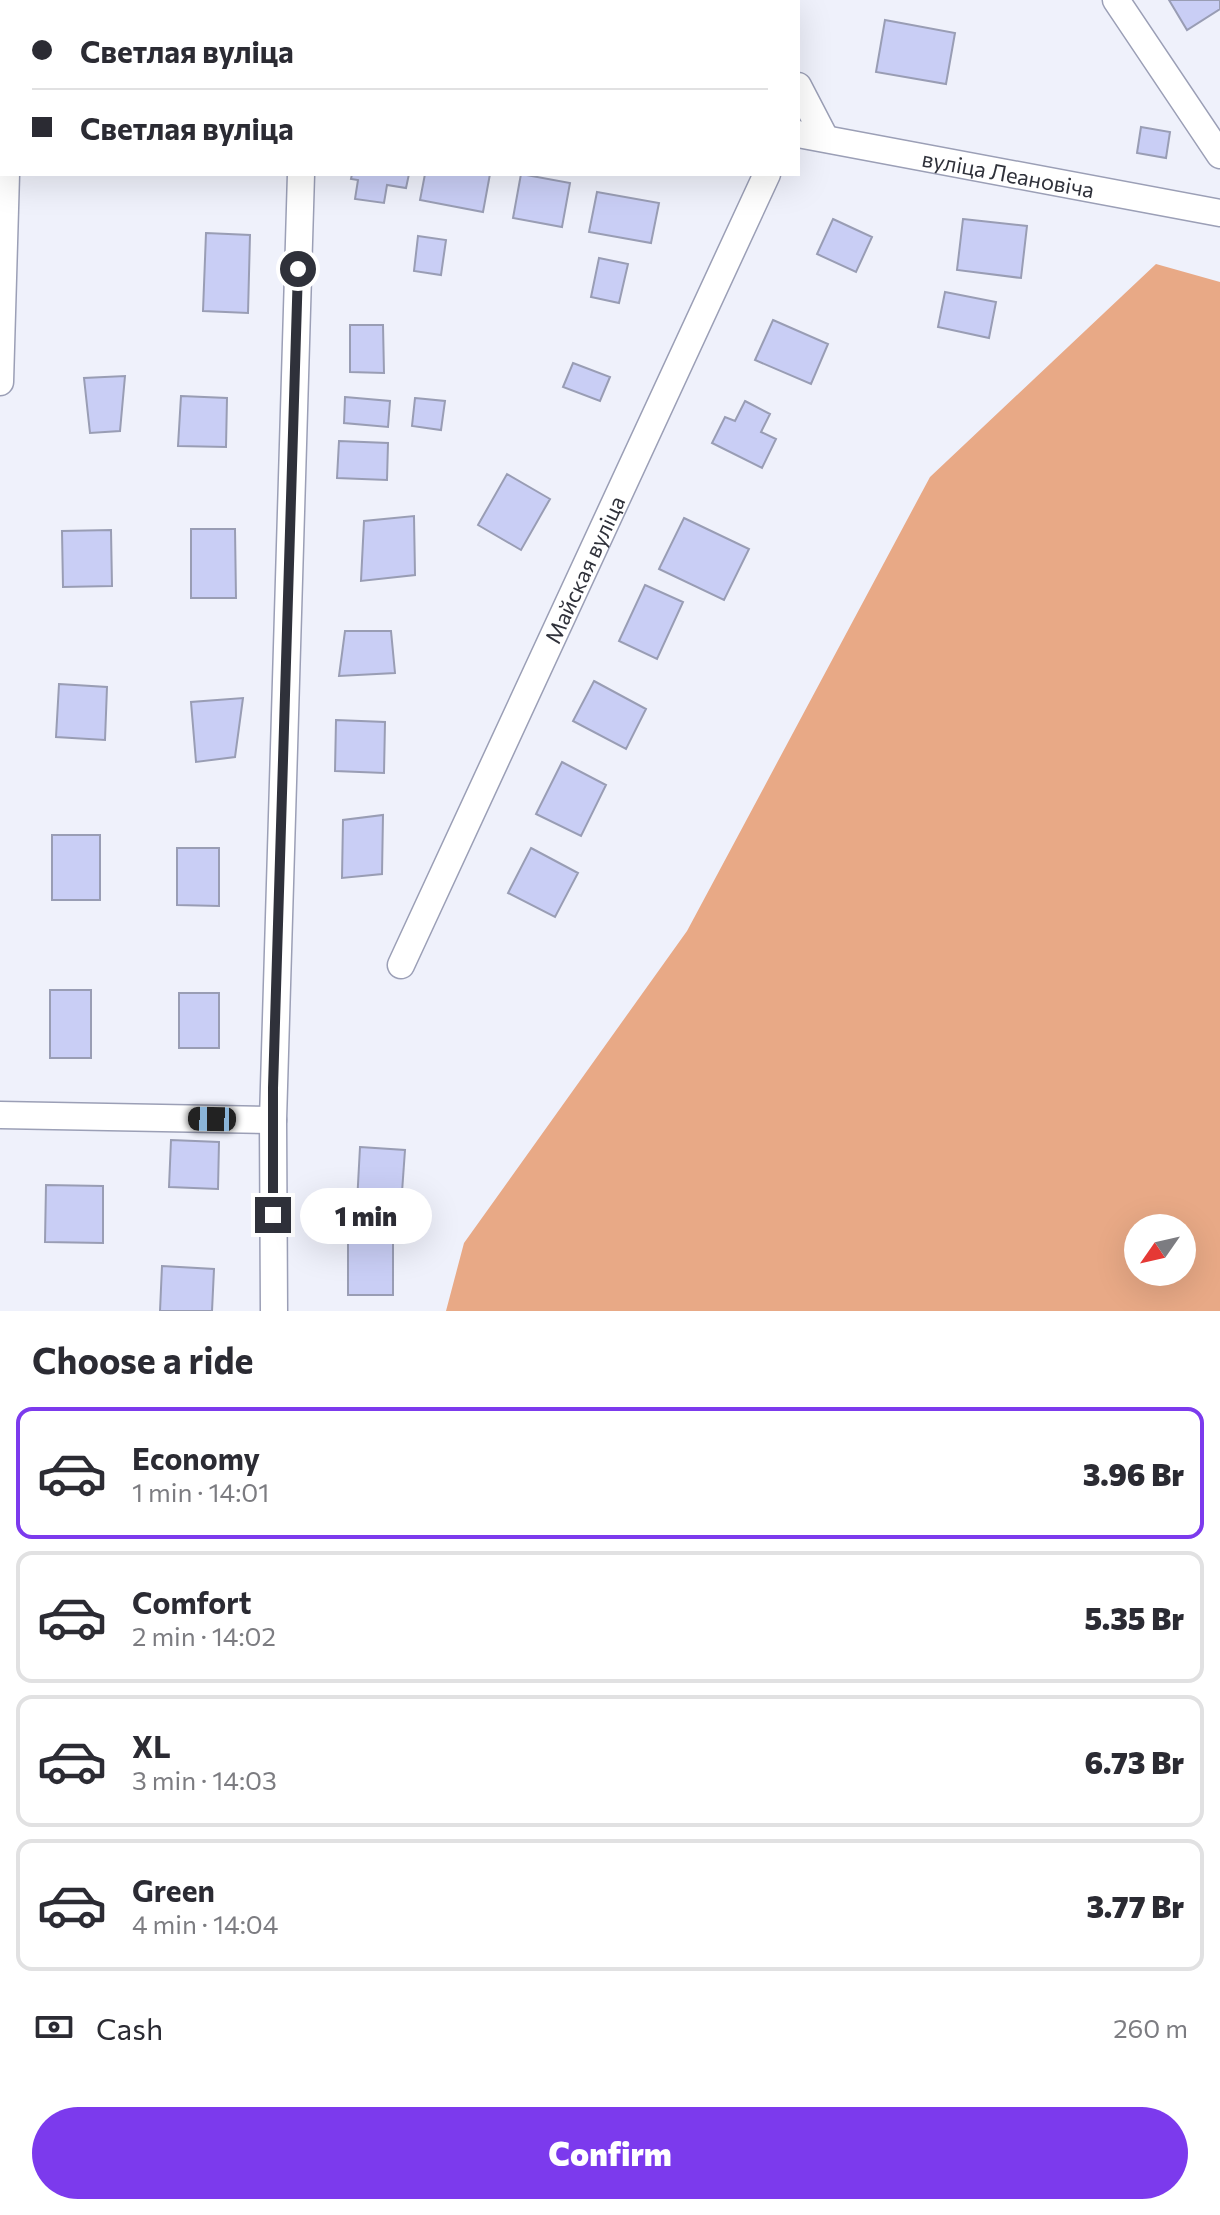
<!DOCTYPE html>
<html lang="en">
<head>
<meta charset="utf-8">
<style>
  :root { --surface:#fff; --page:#f7f7f7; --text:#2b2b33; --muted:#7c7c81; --line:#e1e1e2; --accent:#7c3aed }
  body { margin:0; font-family:Commissioner,sans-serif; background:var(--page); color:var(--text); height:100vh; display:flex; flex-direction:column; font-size:30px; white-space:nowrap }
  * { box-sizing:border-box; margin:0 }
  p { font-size:26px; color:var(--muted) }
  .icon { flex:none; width:44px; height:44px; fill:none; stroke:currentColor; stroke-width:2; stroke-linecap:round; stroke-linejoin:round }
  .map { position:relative; height:1311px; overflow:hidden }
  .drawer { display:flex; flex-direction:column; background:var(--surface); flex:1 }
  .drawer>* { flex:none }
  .top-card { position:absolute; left:0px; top:0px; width:800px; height:176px; box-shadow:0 8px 32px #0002; display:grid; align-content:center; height:176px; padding:0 32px; background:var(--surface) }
  .needle { width:52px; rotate:236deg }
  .tools { position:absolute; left:1124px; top:1214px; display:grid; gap:16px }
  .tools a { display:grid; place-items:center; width:72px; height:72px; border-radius:50%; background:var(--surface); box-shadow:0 8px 32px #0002; font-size:40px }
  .end { position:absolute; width:36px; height:36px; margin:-18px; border:10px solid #2f313a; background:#fff; box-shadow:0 0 0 4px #fff }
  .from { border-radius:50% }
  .bubble { position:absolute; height:56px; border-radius:28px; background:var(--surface); box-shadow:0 8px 32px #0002; font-size:26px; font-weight:800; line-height:56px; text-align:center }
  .car { position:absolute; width:24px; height:48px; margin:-24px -12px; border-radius:10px; box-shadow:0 0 6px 2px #0007; background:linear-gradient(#222 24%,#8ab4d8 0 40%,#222 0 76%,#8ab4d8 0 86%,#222 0) }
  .top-card b { display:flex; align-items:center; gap:28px; height:76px; font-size:30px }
  .top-card b+b { border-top:2px solid var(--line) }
  .top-card i { width:20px; height:20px; background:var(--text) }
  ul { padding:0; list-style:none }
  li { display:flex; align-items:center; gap:24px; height:132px; margin:0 16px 12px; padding:0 16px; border:4px solid var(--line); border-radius:16px }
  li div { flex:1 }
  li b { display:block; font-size:30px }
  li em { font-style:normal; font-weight:800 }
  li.selected { border-color:var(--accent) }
  li>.icon { width:72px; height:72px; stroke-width:1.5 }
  h2 { padding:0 32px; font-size:36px; line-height:96px }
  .pay { display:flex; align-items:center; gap:20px; height:88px; padding:0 32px; font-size:30px }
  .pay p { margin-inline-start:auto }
  .button { display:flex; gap:16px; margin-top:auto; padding:16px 32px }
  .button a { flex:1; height:92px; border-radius:48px; background:var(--accent); color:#fff; font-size:32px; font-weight:800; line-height:92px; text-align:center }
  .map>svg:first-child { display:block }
  .forest { fill:#e8a986; fill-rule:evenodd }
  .building { fill:#c9cef5; stroke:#999db4; stroke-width:2 }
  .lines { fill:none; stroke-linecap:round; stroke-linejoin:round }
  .minor-casing { stroke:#9b9fb6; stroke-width:29 }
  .minor { stroke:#fff; stroke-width:26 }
  .route { stroke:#2f313a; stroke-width:10 }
  .labels { text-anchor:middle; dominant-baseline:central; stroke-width:6; stroke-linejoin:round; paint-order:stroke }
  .street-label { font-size:22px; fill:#2f313a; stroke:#eff1fb }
</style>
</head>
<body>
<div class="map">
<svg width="1220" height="1311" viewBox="0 0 1220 1311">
  <rect width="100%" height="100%" fill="#eff1fb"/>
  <path class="forest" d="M1156 264 1220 282V1311H446L464 1243 687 931 930 477ZM1138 1228H1182V1272H1138Z"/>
  <path class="building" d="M1169 0H1220V9L1187 30Z
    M885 20 955 33 946 84 876 72Z
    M1141 127 1170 132 1166 158 1137 153Z
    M352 174H409L406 188 387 185 384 203 355 199 358 180 351 179Z
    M425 174H490L483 212 420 200Z
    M521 174 570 183 562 227 513 218Z
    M597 192 659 203 651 243 589 232Z
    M833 219 872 237 856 272 817 254Z
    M963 219 1027 226 1021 278 957 270Z
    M206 233 250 235 248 313 203 311Z
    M418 236 446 240 441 275 414 271Z
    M599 258 628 264 619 303 591 297Z
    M945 292 996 302 989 338 938 327Z
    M773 320 828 344 811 384 755 360Z
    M350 325H383L384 373 350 372Z
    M573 363 610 377 600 401 563 387Z
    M125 376 120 431 90 433 84 378Z
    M181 396 227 398 226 447 178 446Z
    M345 397 390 401 388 427 344 423Z
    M415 398 445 401 441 430 412 426Z
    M745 401 770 414 761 432 776 439 762 468 712 443 725 417 735 421Z
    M339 441 388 443 387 480 337 478Z
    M507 474 550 499 521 550 478 525Z
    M414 516 415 575 361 581 364 521Z
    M684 518 749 549 724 600 659 569Z
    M191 529H235L236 598H191Z
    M111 530 112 586 63 587 62 531Z
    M645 585 683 602 657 659 619 641Z
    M345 631H391L395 673 339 676Z
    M594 681 646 709 626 749 573 721Z
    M59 684 107 687 105 740 56 737Z
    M243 698 235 757 196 762 191 702Z
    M336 720 385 722 384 773 335 771Z
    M562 762 606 785 581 836 536 814Z
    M383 815 382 874 342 878 343 820Z
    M52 835H100V900H52Z
    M177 848H219V906L177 905Z
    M531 848 578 873 555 917 508 893Z
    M50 990H91V1058H50Z
    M179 993H219V1048H179Z
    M171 1140 219 1142 218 1189 169 1187Z
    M360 1147 405 1150 401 1206 357 1203Z
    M46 1185 103 1186V1243L45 1242Z
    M348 1231H393V1295H348Z
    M162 1266 214 1269 212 1311H160Z"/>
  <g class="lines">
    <defs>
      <g id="minor">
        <path d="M298 0V2"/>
        <path d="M754 0 755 2"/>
        <path d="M1116 0 1220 155"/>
        <path d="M0 1 6 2"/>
        <path d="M798 86 825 138"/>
        <path id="s1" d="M798 134 1220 213"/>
        <path d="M0 382 6 174"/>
        <path id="s2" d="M401 965 767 174"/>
        <path d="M0 1115 273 1120"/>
        <path d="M274 1311 273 1120 301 174"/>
      </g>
    </defs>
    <use href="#minor" class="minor-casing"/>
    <use href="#minor" class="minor"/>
  </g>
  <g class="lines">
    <path class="route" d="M273 1215V1088L298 269"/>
  </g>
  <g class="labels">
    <g class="street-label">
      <text stroke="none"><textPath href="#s1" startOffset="214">вуліца Леановіча</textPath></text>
      <text stroke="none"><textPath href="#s2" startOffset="436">Майская вуліца</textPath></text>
    </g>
  </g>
</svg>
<div class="tools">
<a><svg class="needle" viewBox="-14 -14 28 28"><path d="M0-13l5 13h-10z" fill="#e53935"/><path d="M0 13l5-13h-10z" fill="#7c7c81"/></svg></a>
</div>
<i class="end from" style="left:298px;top:269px"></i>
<i class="end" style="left:273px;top:1215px"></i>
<div class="bubble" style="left:300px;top:1188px;width:132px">1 min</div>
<i class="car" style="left:212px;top:1119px;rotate:271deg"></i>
<div class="top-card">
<b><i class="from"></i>Светлая вуліца</b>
<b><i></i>Светлая вуліца</b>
</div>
</div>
<section class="drawer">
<h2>Choose a ride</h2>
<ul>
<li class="selected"><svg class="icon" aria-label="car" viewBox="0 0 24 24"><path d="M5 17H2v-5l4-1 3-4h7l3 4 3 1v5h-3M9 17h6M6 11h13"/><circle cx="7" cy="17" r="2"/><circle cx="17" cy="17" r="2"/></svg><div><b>Economy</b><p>1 min · 14:01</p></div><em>3.96 Br</em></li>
<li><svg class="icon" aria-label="car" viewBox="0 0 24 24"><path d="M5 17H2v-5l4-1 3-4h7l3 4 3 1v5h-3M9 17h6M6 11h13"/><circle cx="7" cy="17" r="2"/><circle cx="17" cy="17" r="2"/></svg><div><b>Comfort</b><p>2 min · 14:02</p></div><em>5.35 Br</em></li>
<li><svg class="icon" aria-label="car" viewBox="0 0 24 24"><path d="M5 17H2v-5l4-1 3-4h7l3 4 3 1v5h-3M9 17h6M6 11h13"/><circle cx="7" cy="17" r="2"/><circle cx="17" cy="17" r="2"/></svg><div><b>XL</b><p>3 min · 14:03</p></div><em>6.73 Br</em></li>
<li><svg class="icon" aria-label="car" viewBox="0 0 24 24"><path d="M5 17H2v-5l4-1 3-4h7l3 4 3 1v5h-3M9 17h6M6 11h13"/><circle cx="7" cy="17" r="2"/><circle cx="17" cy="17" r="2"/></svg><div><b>Green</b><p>4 min · 14:04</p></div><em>3.77 Br</em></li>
</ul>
<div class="pay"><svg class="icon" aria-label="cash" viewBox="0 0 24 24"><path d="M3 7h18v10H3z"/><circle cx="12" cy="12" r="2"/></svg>Cash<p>260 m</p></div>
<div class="button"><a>Confirm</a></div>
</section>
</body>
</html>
